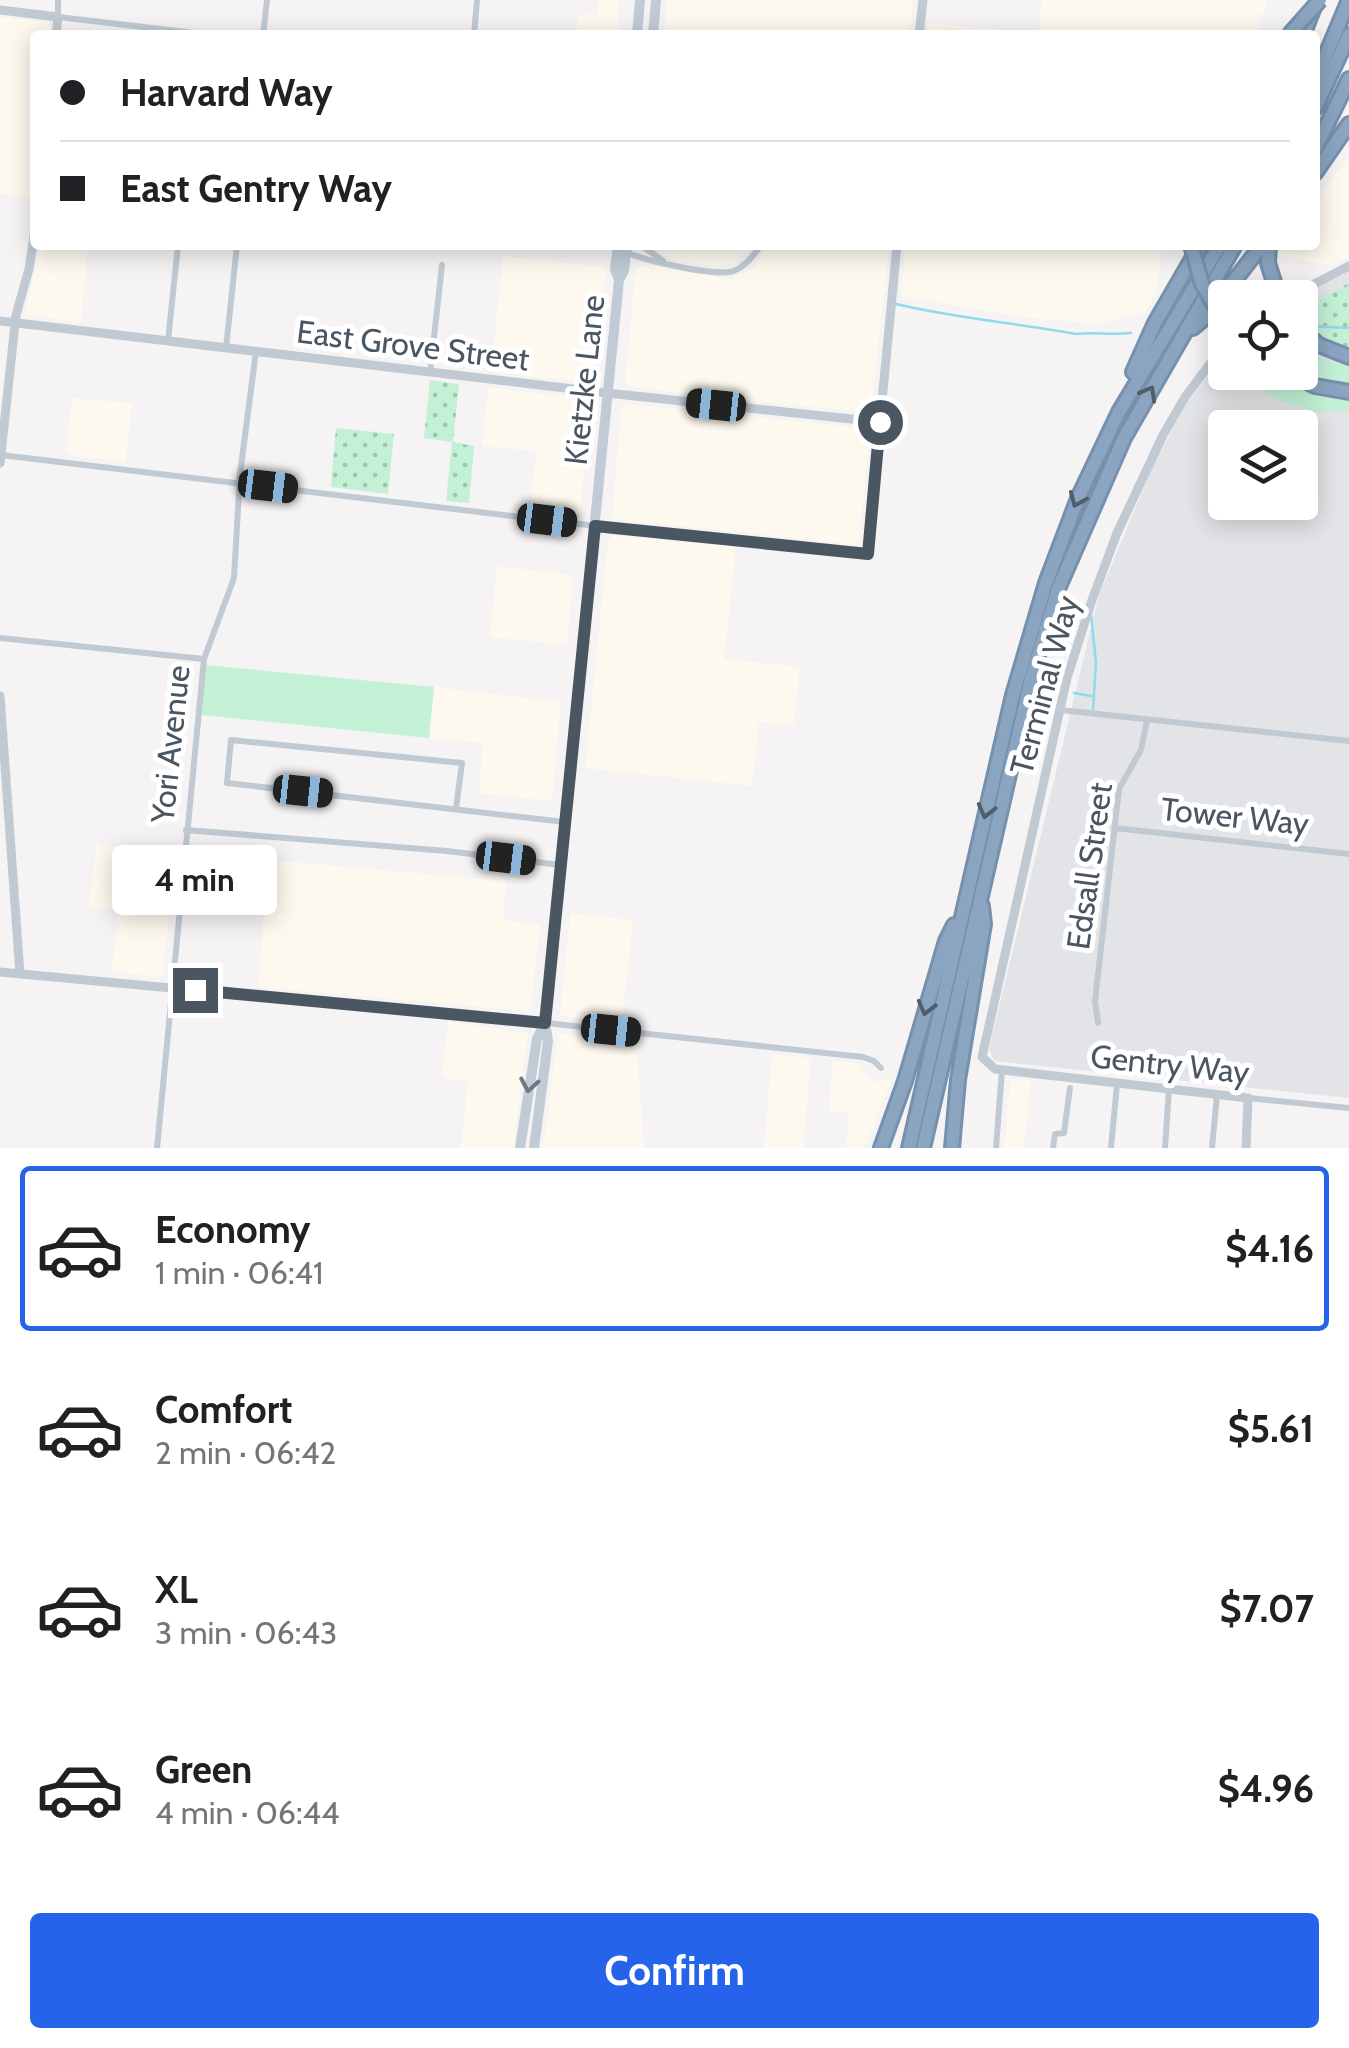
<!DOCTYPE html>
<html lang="en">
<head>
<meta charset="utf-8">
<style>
  :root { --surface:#fff; --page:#f6f6f6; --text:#202124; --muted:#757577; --line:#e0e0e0; --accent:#2563eb }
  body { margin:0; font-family:Cabin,sans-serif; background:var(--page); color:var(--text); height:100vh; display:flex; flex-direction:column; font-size:38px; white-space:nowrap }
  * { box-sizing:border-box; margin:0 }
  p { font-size:32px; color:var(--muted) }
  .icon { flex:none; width:55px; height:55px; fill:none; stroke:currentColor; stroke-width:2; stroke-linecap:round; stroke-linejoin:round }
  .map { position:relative; height:1148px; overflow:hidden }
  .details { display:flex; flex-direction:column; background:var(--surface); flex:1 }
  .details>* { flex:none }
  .hud { position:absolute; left:30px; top:30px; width:1290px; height:220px; border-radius:10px; box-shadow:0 5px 25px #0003; display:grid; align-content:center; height:220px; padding:0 30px; background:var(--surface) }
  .controls { position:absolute; left:1208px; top:280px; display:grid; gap:20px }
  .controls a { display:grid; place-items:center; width:110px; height:110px; border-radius:10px; background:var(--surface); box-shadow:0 5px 25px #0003; font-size:50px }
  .end { position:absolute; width:45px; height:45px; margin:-22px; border:12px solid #4a5661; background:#fff; box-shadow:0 0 0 5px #fff }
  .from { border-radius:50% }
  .bubble { position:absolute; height:70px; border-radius:10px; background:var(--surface); box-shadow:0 5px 25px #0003; font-size:32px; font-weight:700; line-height:70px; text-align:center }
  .car { position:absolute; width:30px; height:60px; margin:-30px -15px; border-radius:12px; box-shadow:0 0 8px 2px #0007; background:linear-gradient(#222 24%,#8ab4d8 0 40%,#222 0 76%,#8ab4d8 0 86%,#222 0) }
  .hud b { display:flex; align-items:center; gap:35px; height:95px; font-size:38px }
  .hud b+b { border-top:2px solid var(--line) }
  .hud i { width:25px; height:25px; background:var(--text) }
  ul { padding:18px 0 0; list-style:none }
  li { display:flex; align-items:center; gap:30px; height:165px; margin:0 20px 15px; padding:0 10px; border:5px solid transparent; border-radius:10px }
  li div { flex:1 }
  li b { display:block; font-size:38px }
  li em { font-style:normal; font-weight:700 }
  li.current { border-color:var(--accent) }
  li>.icon { width:90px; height:90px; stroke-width:1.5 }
  .action { display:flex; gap:20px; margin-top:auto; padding:20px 30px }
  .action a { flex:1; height:115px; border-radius:10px; background:var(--accent); color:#fff; font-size:40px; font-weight:700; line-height:115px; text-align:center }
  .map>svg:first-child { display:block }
  .commercial { fill:#fdf9ef }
  .airport { fill:#e2e4e7; fill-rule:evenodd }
  .grass { fill:url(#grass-dots) }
  .green { fill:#c3f1d5 }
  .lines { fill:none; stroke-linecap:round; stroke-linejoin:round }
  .stream { stroke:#90daee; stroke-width:2.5 }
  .motorway-casing { stroke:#7690ad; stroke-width:18 }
  .minor { stroke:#c1cad2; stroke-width:6 }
  .tertiary { stroke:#c1cad2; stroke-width:9 }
  .secondary { stroke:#c1cbd6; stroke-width:10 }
  .motorway { stroke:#8ba5c1; stroke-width:12 }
  .motorway-bridge-casing { stroke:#7690ad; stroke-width:18; stroke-linecap:butt }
  .motorway-bridge { stroke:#8ba5c1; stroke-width:12 }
  .oneway { stroke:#505e6b }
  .oneway2 { stroke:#6e7984 }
  .route { stroke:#4a5661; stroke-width:12 }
  .labels { text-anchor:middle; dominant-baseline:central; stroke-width:10; stroke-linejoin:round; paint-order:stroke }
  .street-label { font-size:32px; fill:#4a5661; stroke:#fff }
</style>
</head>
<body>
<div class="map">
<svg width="1349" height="1148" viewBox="0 0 1349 1148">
  <defs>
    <pattern id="grass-dots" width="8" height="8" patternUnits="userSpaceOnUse" patternTransform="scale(2.5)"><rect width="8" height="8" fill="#c3f1d5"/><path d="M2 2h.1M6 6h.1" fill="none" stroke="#a0c6b0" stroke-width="1.8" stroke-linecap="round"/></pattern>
  </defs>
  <rect width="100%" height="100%" fill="#f5f3f3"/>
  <path class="commercial" d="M599 0H619L618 17 621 35H576L578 13 597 14Z
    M667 0H913L910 35H664Z
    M1042 0H1268L1255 35H927L928 23 1038 33Z
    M0 17 44 22 50 27 49 35H35L32 198 0 194Z
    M1349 156V257L1333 265 1276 257 1283 245H1315V204Z
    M40 245H88L81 323 25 314Z
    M648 245H753L733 264 712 266 672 260Z
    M769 245H889L871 412 733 400 627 386 625 380 636 267 650 265 733 279 753 268Z
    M906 245H1162L1157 289 1146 312 1096 324 1021 317 901 296Z
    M503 256 606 267 595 376 591 383 491 372Z
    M488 387 589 400 591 408 579 515 530 511 536 451 482 446Z
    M72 398 132 403 126 463 66 454Z
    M625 404 866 428 870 435 859 540 852 544 612 519 621 408Z
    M613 535 736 547 724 659 800 667 794 725 759 722 752 786 585 768 608 541Z
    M497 566 573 575 567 645 490 637Z
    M434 687 561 702 552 801 479 793 483 743 429 738Z
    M96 844 175 852 163 975 159 977 112 972 118 910 89 907Z
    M268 860 506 881 503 920 540 925 531 1007 527 1011 258 987Z
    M570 913 633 920 622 1023 560 1016Z
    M448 1021 528 1033 513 1148H461L468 1081 443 1078 442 1074Z
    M558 1033 636 1040 644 1148H543Z
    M772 1054 811 1058 803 1148H764Z
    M832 1060 860 1064 865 1074 875 1082 893 1077 864 1148H846L849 1113 829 1111Z
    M1011 1079 1031 1081 1024 1148H1004Z"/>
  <path class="airport" d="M1349 271V1098L994 1061 989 1049 1099 595 1155 461 1186 404 1225 355V372H1300L1299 297ZM1225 428H1300V502H1225Z"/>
  <path class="grass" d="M1349 283V351L1323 342 1300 323V311Z
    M430 380 459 384 453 442 474 446 469 503 446 501 452 442 424 438Z
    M336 428 394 434 388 494 331 487Z"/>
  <path class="green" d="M1300 354 1349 366V385L1308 378 1300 372Z
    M1252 373H1275L1310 391 1349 397V411L1316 412 1276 399 1247 380Z
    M206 665 434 687 429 738 201 715Z"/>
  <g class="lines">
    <path class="stream" d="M896 304C954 318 1016 323 1076 334 1095 332 1111 335 1131 333
      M1306 326 1349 328
      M1091 614 1096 663 1093 710
      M1074 693 1091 696"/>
    <defs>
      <path id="motorway" d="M1303 35 1314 7
        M1315 81 1349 0
        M1315 108 1349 35
        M1315 149 1349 79
        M1315 173 1349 124
        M1269 245 1268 263 1279 298
        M1193 328 1206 317 1262 245
        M1300 329 1319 345 1349 357
        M1133 372 1155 323 1200 245
        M1286 372 1315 386 1349 392
        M881 1148 905 1081 946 941 954 925
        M909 1148 1013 695 1046 583 1079 496 1119 412 1220 245
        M923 1148 1031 679 1058 589 1124 438 1235 245
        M952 1148 958 1080 984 924 982 906"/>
    </defs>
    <use href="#motorway" class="motorway-casing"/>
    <path class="minor" d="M58 0V17L212 35
      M263 35 267 0
      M474 35 477 0
      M641 245 663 261
      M626 252C645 261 710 275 730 272 743 270 754 255 761 245
      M168 341 178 245
      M226 348 237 245
      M430 373 442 265
      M1 455 579 524 868 554 880 422
      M0 638 204 659
      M1061 710 1349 741
      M456 808 462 763 231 740 227 783 565 822
      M1115 828 1349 854
      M186 830 447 851 560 865
      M546 1023 863 1057 874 1061 881 1068
      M1098 1023 1095 1001 1119 789 1141 750 1147 720
      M1248 1098 1349 1108
      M157 1148 204 659 234 578 240 474 256 351
      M996 1148 1002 1070
      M1053 1148 1055 1134 1064 1133 1070 1088
      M1111 1148 1117 1084
      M1165 1148 1169 1089
      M1212 1148 1217 1095"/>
    <path class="tertiary" d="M0 10 58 17 56 35
      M919 35 923 0
      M1287 298 1349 266
      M0 321 607 393 880 422 897 245
      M1225 344 1185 397 1163 435 1117 533 1092 600 1067 678 982 1057 995 1069 1248 1098 1246 1148
      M0 463 16 315 29 269 35 230
      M0 696 20 974
      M0 972 545 1023"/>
    <path class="secondary" d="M637 35 640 0
      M653 35 656 0
      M618 245 615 269 619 280
      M520 1148 537 1039 545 1023
      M534 1148 548 1041 545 1023 619 280 624 271 627 245"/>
    <use href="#motorway" class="motorway"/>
    <defs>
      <path id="motorway-bridge" d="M1289 35 1320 0
        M1191 245 1202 284 1225 323"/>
    </defs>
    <use href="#motorway-bridge" class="motorway-bridge-casing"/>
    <use href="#motorway-bridge" class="motorway-bridge"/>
  </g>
  <defs><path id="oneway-chevron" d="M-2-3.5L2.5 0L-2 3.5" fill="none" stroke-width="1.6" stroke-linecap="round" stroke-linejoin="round" transform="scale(2.5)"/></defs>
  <g class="oneway">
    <use href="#oneway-chevron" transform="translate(1149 393) rotate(-61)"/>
    <use href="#oneway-chevron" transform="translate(1077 500) rotate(113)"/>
    <use href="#oneway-chevron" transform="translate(986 811) rotate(104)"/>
    <use href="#oneway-chevron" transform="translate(926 1008) rotate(105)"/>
  </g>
  <use class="oneway2" href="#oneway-chevron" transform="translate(529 1085) rotate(100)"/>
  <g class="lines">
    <path class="route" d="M195 990 545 1023 595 526 868 554 880 422"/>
  </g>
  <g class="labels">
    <g class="street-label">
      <text transform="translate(413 345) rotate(7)">East Grove Street</text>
      <text transform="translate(584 380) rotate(-84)">Kietzke Lane</text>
      <text transform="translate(1044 685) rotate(-75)">Terminal Way</text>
      <text transform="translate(170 744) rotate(-84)">Yori Avenue</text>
      <text transform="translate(1235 816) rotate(6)">Tower Way</text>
      <text transform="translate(1089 866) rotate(-82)">Edsall Street</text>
      <text transform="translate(1170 1064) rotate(6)">Gentry Way</text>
    </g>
  </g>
</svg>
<div class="controls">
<a><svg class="icon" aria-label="locate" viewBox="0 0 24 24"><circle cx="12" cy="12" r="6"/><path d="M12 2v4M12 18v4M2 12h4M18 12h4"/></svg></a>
<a><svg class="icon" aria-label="layers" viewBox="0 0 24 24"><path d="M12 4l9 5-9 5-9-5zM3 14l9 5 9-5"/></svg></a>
</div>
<i class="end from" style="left:880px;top:422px"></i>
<i class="end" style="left:195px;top:990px"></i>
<div class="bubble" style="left:112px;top:845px;width:165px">4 min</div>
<i class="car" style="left:716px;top:405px;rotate:276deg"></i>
<i class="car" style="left:268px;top:486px;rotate:97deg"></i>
<i class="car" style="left:547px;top:520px;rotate:97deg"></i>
<i class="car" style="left:303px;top:791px;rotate:96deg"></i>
<i class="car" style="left:506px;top:858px;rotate:97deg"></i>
<i class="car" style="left:611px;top:1030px;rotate:96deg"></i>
<div class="hud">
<b><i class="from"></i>Harvard Way</b>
<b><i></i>East Gentry Way</b>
</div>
</div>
<section class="details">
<ul>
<li class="current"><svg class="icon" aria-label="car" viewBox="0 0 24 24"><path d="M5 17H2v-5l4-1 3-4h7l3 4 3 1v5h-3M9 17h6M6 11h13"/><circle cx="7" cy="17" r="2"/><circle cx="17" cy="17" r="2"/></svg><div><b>Economy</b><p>1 min · 06:41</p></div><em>$4.16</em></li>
<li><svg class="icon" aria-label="car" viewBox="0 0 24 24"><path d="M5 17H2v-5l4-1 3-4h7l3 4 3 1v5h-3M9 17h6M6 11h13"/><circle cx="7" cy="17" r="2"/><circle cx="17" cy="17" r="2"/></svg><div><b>Comfort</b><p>2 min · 06:42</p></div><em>$5.61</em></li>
<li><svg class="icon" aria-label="car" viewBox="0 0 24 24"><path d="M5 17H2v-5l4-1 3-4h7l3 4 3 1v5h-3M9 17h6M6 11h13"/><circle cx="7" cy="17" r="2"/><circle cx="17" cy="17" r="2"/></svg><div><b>XL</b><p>3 min · 06:43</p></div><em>$7.07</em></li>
<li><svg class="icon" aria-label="car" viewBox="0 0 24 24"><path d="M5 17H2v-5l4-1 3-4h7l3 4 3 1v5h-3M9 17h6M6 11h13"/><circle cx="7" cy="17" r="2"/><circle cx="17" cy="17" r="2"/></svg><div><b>Green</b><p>4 min · 06:44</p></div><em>$4.96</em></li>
</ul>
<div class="action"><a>Confirm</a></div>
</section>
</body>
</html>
